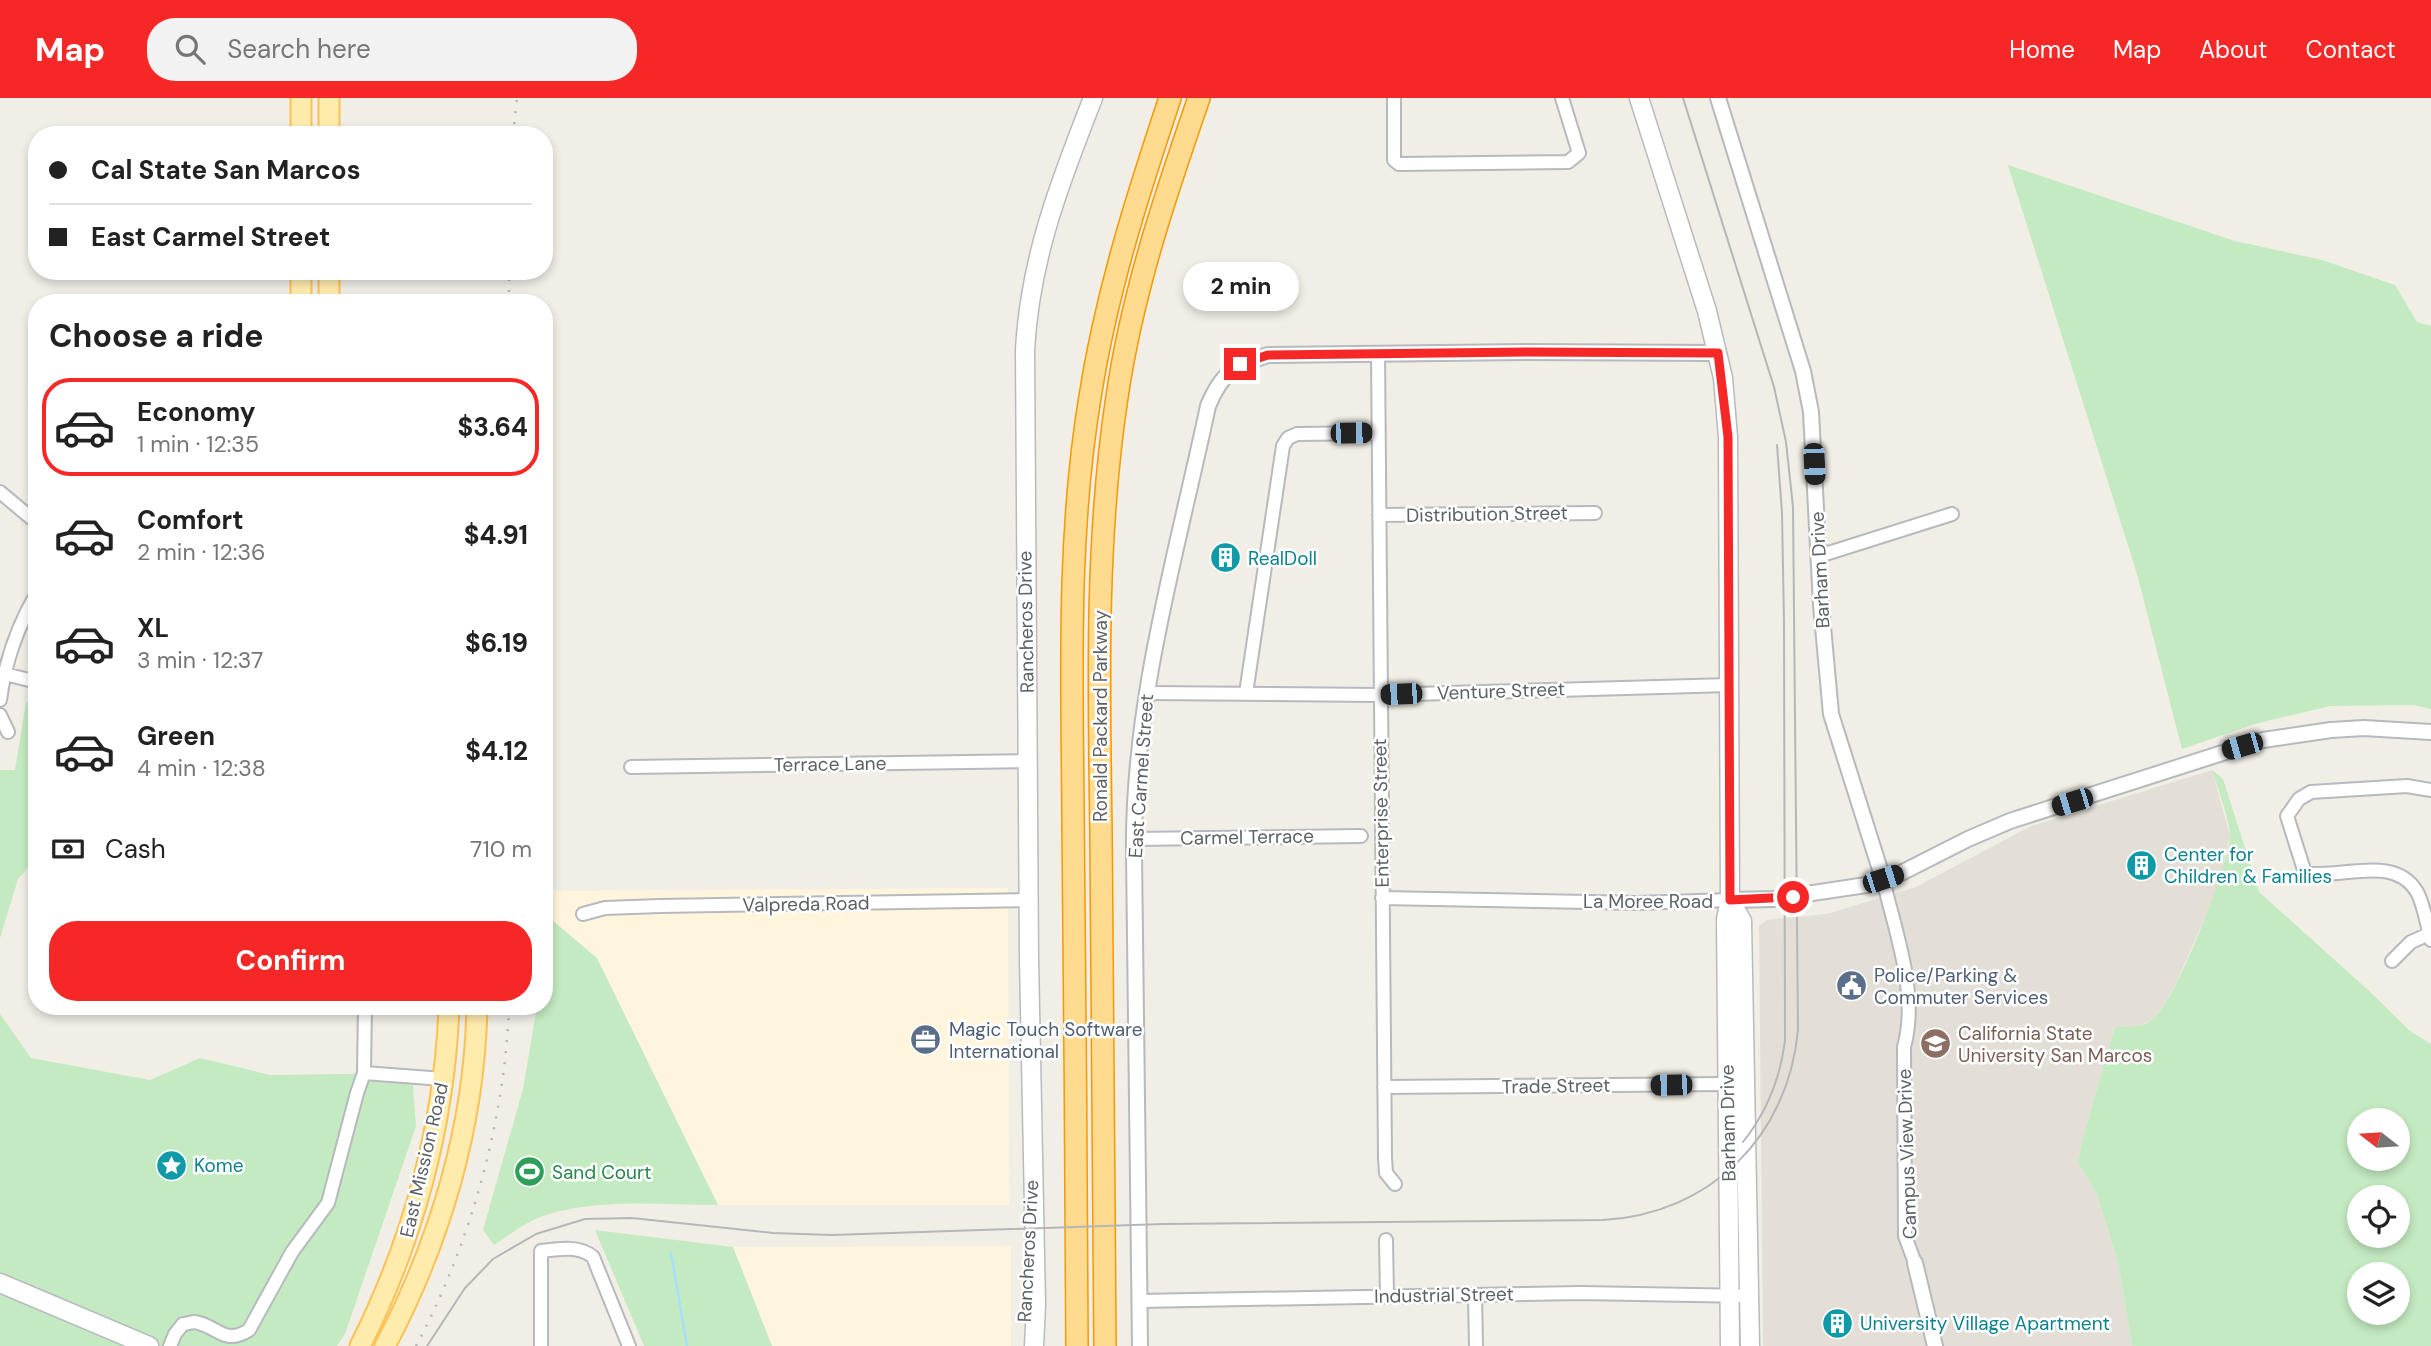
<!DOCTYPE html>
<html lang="en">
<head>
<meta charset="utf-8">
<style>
  :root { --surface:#fff; --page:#f2f2f2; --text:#222; --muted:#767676; --line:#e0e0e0; --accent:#f62827 }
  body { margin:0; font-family:"DM Sans",sans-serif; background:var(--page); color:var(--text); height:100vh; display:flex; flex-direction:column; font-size:26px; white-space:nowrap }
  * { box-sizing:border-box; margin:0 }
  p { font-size:23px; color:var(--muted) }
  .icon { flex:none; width:38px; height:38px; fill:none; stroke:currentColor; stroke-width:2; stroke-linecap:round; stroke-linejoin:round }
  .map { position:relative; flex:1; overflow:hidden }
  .side { position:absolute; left:28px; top:196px; width:525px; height:721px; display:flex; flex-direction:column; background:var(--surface); border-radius:28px; box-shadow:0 4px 10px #0003 }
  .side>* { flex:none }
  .hud { position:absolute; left:28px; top:28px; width:525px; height:154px; border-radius:28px; box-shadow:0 4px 10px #0003; display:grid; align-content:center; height:154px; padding:0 21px; background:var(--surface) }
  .needle { width:46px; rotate:287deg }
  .buttons { position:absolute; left:2347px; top:1010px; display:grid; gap:14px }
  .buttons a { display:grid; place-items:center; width:63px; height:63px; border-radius:50%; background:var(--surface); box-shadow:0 4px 10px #0003; font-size:35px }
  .end { position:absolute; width:32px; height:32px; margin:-16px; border:9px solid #f62827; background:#fff; box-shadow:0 0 0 4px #fff }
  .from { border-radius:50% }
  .bubble { position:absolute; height:49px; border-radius:24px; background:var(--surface); box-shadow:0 4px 10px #0003; font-size:23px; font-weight:700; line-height:49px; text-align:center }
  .car { position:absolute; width:21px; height:42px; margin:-21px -10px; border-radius:9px; box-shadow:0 0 5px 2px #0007; background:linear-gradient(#222 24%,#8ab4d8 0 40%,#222 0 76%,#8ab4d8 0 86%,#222 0) }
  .hud b { display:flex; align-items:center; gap:24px; height:66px; font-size:26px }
  .hud b+b { border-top:2px solid var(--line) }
  .hud i { width:18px; height:18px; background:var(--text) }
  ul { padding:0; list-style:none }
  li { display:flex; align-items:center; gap:21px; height:98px; margin:0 14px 10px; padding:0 7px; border:4px solid transparent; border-radius:28px }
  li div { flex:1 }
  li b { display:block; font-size:26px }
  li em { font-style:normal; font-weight:700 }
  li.on { border-color:var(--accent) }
  li>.icon { width:63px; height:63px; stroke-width:1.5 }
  h2 { padding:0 21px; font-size:32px; line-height:84px }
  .pay { display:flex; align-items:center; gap:18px; height:77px; padding:0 21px; font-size:26px }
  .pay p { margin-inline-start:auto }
  .button { display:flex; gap:14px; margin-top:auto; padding:14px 21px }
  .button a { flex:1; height:80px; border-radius:28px; background:var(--accent); color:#fff; font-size:28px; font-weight:700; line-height:80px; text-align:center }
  header { display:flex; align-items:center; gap:42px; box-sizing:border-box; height:98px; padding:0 35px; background:var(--accent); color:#fff }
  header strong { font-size:33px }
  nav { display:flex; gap:38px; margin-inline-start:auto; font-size:24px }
  .search { width:490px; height:63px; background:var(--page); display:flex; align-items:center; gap:18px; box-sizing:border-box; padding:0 24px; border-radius:28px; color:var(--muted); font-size:26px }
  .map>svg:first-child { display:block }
  .commercial { fill:#fff5dd }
  .education { fill:#e3dfd7 }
  .green { fill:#c4eac1; fill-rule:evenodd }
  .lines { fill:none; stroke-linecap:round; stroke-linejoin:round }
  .stream { stroke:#a8dfff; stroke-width:2.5 }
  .minor-casing { stroke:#b6b9bd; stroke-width:16 }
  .tertiary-casing { stroke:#b6b9bd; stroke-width:18 }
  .secondary-casing { stroke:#b7bbc0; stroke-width:21 }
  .primary-casing { stroke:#fcc154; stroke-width:23 }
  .motorway-casing { stroke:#f79800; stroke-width:24 }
  .minor { stroke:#fff; stroke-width:12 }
  .tertiary { stroke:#fff; stroke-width:14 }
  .secondary { stroke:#fff; stroke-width:18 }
  .primary { stroke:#ffecad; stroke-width:19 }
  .motorway { stroke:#ffdb8f; stroke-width:21 }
  .tram { stroke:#b5b6b7; stroke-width:2 }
  .rail { stroke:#b5b6b7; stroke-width:2.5; stroke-dasharray:2 9; stroke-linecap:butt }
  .route { stroke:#f62827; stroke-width:9 }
  .labels { text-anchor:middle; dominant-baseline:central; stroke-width:5; stroke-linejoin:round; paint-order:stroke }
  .street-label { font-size:19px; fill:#5d6267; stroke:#fff }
  .culture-label { font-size:19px; fill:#0d838f; stroke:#fff; text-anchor:start }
  .service-label { font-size:19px; fill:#4e5e75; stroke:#fff; text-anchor:start }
  .education-label { font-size:19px; fill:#785e54; stroke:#fff; text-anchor:start }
  .leisure-label { font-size:19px; fill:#27864d; stroke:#fff; text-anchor:start }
</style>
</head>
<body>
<header>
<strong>Map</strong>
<div class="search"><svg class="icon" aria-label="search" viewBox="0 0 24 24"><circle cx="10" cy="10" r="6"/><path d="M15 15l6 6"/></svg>Search here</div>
<nav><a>Home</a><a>Map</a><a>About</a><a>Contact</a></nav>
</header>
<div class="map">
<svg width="2431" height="1248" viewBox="0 0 2431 1248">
  <rect width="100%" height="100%" fill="#f1eee6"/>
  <path class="commercial" d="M1008 790 1009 1107H718L597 861 552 822 544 807V793Z
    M1011 1148V1248H772L733 1149Z"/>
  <path class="education" d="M2212 672 2230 738 2218 790 2176 885 2164 907 2153 922 2134 930 2115 929 2081 1046 2078 1065 2096 1094 2118 1164 2132 1248H1763L1759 828 1767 822 1827 816 1916 789 2031 728Z"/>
  <path class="green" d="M2008 67 2235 143 2322 162 2395 187 2417 224 2431 228V611L2414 607 2330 608 2255 626 2182 651 2137 476Z
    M37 600V759L18 781 0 840V672H15L26 604Z
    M2212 672 2223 681 2259 794 2366 890 2410 933 2431 946V1248H2132L2118 1164 2096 1094 2078 1065 2081 1046 2115 929C2128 929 2140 930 2151 923 2175 907 2227 770 2230 740 2231 725 2217 688 2212 672ZM2359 1022H2398V1060H2359ZM2398 1099V1138H2359V1099ZM2398 1176V1214H2359V1176Z
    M552 822 597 860 718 1107C662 1107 600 1100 546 1117 527 1123 511 1136 494 1147L483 1132 523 991 537 908H544V866Z
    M0 916 31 960 150 982 200 960 270 977 412 975 416 1028 345 1236 337 1248H0Z
    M595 1132 733 1149 772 1248H644Z"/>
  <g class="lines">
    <path class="stream" d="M671 1155 687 1248"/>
    <defs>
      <path id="minor" d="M1394 0V62L1399 66 1568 64 1579 55 1562 0
        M1378 256 1385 1060 1386 1075 1395 1086
        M0 394 37 425
        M1379 417 1595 415
        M1819 458 1952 416
        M5 576 37 584
        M1146 595 1380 597 1729 587
        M1246 595 1283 348 1288 340 1297 336 1378 335
        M0 602C5 565 18 527 37 495
        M0 617 8 634
        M631 669 1028 663
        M2431 692 2407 688 2311 694 2299 701 2287 718 2305 775C2340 782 2394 755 2417 794 2424 807 2427 827 2431 842
        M1133 741 1361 738
        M1883 781C1895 834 1919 895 1904 949L1905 1138 1915 1165
        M1382 800 1637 805 1730 802
        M583 816 605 810 660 808 1029 802
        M2392 863 2411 844 2429 836
        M365 908 364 975 443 981
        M1384 989 1727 986
        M1386 1142 1387 1198
        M1475 1197 1476 1248
        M1139 1203 1581 1195 1749 1198
        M170 1248 175 1236 183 1226C187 1226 191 1224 195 1224 218 1228 224 1248 249 1232L292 1154 328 1105 357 995 364 975
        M541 1248V1153C558 1151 579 1147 593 1159L629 1248"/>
      <path id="tertiary" d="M1718 0 1803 273 1811 314 1821 507 1831 616 1883 781
        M1730 802 1773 801 1866 787 1899 776 1968 741 2010 723 2263 642 2331 632 2364 630 2431 634
        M1915 1165 1935 1248
        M1140 1248 1134 756C1132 604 1177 455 1208 308 1222 274 1234 268 1268 257L1526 254 1718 255"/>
      <path id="secondary" d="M1639 0 1707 213 1723 280 1728 339 1730 802 1726 821 1730 1248
        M1730 802 1742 823 1750 1248
        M0 1185 149 1248
        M1034 1248 1036 1207 1029 861 1025 252C1030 160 1060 84 1093 0"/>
      <path id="primary" d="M301 0V37
        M329 0V37
        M301 173V205
        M329 173V205
        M360 1248C413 1143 445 1026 449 908
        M385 1248C440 1144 475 1027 477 908"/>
      <path id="motorway" d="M1077 1248C1076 1071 1075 893 1073 716 1072 577 1067 437 1090 299 1106 196 1137 99 1170 0
        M1105 1248C1104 1077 1102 906 1101 735 1099 589 1095 444 1117 299 1132 196 1165 98 1199 0"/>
    </defs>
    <use href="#minor" class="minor-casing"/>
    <use href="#tertiary" class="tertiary-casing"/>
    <use href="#secondary" class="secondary-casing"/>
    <use href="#primary" class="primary-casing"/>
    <use href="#motorway" class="motorway-casing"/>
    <use href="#minor" class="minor"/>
    <use href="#tertiary" class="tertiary"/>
    <use href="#secondary" class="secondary"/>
    <use href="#primary" class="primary"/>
    <use href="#motorway" class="motorway"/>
    <path class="tram" d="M1743 1044C1767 1014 1780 981 1785 943L1784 524 1782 415 1777 347
      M427 1248 465 1190 493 1161 536 1136 585 1121 632 1120 773 1135 832 1137 1163 1126 1603 1122C1710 1116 1788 1039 1798 932L1793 409 1786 344 1774 289 1683 0"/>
    <path class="rail" d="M513 37 517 0
      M509 205V173
      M416 1248C470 1147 505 1023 509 908"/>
  </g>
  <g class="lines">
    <path class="route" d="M1240 266 1268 257 1526 254 1718 255 1728 339 1730 802 1793 799"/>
  </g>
  <defs>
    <symbol id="building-disc" viewBox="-11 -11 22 22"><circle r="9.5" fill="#0f9aa8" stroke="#fff"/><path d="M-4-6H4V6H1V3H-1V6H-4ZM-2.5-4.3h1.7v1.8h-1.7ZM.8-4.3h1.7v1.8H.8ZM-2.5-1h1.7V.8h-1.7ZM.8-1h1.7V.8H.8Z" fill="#fff"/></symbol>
    <symbol id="civic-disc" viewBox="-11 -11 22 22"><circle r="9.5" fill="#5c6f8a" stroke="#fff"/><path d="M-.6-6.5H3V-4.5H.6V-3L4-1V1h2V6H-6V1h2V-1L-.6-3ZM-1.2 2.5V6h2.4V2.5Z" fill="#fff"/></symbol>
    <symbol id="office-disc" viewBox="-11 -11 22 22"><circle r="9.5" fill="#5c6f8a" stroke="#fff"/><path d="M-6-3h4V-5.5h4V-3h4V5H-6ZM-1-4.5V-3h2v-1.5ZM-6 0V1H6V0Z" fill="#fff"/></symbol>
    <symbol id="university-disc" viewBox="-11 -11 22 22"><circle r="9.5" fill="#8d6e63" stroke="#fff"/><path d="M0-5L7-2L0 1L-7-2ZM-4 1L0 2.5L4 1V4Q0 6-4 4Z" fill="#fff"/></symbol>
    <symbol id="sight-disc" viewBox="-11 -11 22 22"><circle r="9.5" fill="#0f9aa8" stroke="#fff"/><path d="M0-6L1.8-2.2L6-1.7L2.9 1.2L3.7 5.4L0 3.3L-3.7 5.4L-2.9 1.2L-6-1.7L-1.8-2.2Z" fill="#fff"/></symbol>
    <symbol id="stadium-disc" viewBox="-11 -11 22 22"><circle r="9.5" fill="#2e9e5b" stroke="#fff"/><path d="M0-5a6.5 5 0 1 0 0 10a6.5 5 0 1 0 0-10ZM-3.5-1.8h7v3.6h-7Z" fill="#fff"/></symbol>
  </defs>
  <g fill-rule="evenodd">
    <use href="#building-disc" x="1208" y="442" width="35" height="35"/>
    <use href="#building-disc" x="2124" y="750" width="35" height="35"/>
    <use href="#civic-disc" x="1834" y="870" width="35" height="35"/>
    <use href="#office-disc" x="908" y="924" width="35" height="35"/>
    <use href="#university-disc" x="1918" y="928" width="35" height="35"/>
    <use href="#sight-disc" x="154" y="1050" width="35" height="35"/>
    <use href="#stadium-disc" x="512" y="1056" width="35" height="35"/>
    <use href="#building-disc" x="1820" y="1208" width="35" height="35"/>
  </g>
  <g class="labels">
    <g class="street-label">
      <text transform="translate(1487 416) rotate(-1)">Distribution Street</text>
      <text transform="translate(1820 472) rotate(-93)">Barham Drive</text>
      <text transform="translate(1026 524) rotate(-91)">Rancheros Drive</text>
      <text transform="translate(1501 593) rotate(-2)">Venture Street</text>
      <text transform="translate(1100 618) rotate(-90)">Ronald Packard Parkway</text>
      <text transform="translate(830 666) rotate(-1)">Terrace Lane</text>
      <text transform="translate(1141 678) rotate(-86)">East Carmel Street</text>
      <text transform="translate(1381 715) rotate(-91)">Enterprise Street</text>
      <text transform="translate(1247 739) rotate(-1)">Carmel Terrace</text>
      <text x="1648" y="803">La Moree Road</text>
      <text transform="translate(806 806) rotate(-1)">Valpreda Road</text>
      <text transform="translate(1556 988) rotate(-1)">Trade Street</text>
      <text transform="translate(1728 1025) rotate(-91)">Barham Drive</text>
      <text transform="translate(1907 1056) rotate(-92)">Campus View Drive</text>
      <text transform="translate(424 1062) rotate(-77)">East Mission Road</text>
      <text transform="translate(1028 1153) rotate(-87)">Rancheros Drive</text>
      <text transform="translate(1444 1197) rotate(-1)">Industrial Street</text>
    </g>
    <g class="culture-label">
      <text x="1248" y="460">RealDoll</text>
      <text x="2164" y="756">Center for<tspan x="2164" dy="22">Children &amp; Families</tspan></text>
      <text x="194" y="1067">Kome</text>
      <text x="1860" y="1225">University Village Apartment</text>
    </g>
    <g class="service-label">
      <text x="1874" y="877">Police/Parking &amp;<tspan x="1874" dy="22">Commuter Services</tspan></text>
      <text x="949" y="931">Magic Touch Software<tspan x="949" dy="22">International</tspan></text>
    </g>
    <g class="education-label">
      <text x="1958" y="935">California State<tspan x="1958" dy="22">University San Marcos</tspan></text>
    </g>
    <g class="leisure-label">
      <text x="552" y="1074">Sand Court</text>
    </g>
  </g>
</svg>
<div class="buttons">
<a><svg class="needle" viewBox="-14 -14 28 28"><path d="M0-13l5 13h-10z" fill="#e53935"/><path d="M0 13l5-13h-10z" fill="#767676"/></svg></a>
<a><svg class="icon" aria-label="locate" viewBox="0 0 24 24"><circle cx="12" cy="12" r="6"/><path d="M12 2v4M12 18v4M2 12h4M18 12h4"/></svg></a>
<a><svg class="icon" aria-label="layers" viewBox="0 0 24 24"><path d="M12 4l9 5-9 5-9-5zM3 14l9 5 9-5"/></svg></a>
</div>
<i class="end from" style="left:1793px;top:799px"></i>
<i class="end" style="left:1240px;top:266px"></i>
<div class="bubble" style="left:1183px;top:164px;width:116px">2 min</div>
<i class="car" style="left:1351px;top:335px;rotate:89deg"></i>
<i class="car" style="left:1814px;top:366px;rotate:177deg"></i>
<i class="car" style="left:1401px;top:596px;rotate:268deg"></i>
<i class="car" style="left:2242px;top:648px;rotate:254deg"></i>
<i class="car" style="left:2072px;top:704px;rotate:253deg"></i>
<i class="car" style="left:1883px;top:781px;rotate:72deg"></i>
<i class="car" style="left:1671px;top:987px;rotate:269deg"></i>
<div class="hud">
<b><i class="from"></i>Cal State San Marcos</b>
<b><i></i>East Carmel Street</b>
</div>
<section class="side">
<h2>Choose a ride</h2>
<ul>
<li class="on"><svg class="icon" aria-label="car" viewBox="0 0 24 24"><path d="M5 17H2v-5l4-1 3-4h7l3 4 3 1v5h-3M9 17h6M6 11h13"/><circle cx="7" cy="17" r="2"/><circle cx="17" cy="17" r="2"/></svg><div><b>Economy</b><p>1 min · 12:35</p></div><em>$3.64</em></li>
<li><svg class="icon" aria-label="car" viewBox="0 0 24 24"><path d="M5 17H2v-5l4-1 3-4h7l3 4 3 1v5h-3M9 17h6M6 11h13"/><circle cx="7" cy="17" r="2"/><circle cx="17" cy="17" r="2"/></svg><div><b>Comfort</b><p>2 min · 12:36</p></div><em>$4.91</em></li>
<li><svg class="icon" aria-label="car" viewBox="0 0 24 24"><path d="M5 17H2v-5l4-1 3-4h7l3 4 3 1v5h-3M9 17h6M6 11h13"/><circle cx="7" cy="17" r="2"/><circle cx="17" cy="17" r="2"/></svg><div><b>XL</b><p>3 min · 12:37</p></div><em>$6.19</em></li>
<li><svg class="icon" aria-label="car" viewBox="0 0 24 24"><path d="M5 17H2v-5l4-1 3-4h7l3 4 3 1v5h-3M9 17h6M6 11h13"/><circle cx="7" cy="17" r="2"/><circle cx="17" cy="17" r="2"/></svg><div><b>Green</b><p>4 min · 12:38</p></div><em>$4.12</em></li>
</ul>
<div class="pay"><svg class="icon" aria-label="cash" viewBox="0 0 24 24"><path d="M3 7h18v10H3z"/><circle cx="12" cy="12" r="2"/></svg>Cash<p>710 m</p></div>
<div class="button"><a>Confirm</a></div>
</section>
</div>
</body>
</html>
